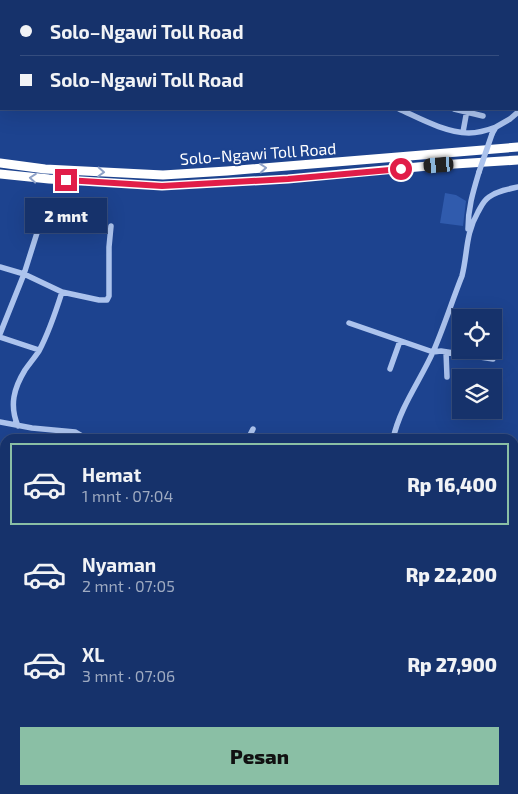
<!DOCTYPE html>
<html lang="id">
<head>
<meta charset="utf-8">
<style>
  :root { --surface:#16326b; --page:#1f3a71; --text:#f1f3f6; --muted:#9eaac1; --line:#354d7e; --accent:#8abfa5 }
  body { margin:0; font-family:"Exo 2",sans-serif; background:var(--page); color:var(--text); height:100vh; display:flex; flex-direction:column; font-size:19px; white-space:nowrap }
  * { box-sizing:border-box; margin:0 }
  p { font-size:16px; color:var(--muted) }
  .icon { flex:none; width:28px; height:28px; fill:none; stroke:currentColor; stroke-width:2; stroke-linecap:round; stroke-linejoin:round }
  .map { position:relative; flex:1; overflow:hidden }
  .sheet { position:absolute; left:0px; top:434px; width:519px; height:361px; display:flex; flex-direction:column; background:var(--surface); border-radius:15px 15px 0 0; box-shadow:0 5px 20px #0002,0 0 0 1px var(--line) }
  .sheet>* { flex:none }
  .banner { position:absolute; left:0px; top:0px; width:519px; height:110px; box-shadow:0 5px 20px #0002,0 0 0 1px var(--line); display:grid; align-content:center; height:110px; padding:0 20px; background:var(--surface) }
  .controls { position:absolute; left:452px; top:309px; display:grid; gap:10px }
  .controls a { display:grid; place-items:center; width:50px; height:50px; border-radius:0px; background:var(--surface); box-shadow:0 5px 20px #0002,0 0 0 1px var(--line); font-size:25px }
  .end { position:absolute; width:22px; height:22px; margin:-11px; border:6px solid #e11d48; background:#fff; box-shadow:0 0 0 2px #fff }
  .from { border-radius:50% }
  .bubble { position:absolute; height:35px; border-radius:0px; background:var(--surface); box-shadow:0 5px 20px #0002,0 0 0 1px var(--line); font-size:16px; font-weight:800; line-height:35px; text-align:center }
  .car { position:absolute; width:15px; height:30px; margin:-15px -8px; border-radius:6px; box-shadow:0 0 4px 1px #0007; background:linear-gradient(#222 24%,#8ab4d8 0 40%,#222 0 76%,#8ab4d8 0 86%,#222 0) }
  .banner b { display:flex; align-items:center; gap:18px; height:48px; font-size:19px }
  .banner b+b { border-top:1px solid var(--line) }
  .banner i { width:12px; height:12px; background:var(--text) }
  ul { padding:9px 0 0; list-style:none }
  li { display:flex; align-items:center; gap:15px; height:82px; margin:0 10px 8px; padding:0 10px; border:2px solid transparent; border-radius:0px }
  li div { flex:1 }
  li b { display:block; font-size:19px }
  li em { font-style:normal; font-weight:800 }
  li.active { border-color:var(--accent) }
  li>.icon { width:45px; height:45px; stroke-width:1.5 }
  .button { display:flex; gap:10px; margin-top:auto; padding:10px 20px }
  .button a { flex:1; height:58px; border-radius:0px; background:var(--accent); color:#111; font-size:20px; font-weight:800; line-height:58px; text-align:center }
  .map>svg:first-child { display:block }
  .green { fill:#305bad }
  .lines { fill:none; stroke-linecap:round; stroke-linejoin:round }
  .minor { stroke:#acc3ed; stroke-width:5.5 }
  .highway { stroke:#fff; stroke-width:9 }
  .minor-bridge { stroke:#acc3ed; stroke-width:5.5 }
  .oneway { stroke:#8ea1c7 }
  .route { stroke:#e11d48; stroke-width:6 }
  .labels { text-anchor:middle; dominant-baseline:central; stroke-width:4; stroke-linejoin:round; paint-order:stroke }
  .street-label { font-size:16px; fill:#fff; stroke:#1d438f }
</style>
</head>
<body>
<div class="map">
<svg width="518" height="794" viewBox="0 0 518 794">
  <rect width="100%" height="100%" fill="#1d438f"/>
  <path class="green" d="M445 193 456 195 466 201 463 226 440 223Z"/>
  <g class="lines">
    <path class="minor" d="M240 0V1
      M42 1 44 0
      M286 1V0
      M0 45 1 44
      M399 109C421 119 444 132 469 133 478 133 488 130 496 127L492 134
      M454 109 483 116
      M496 127 510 119 518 112
      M463 132 467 110
      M468 229C468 208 473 192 479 172
      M39 230H67
      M0 267 24 274 62 292 99 300H107L109 296V247L111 226
      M349 323 433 352 441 351 493 359
      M0 334 24 274 43 214
      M0 337 39 350
      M446 352 447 377
      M390 369 400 341
      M0 422 32 428 75 432 87 439
      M18 426C9 405 14 388 25 370 30 363 35 357 39 351 48 334 56 311 62 292
      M248 439 253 429
      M393 439C400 407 420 381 433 352 444 327 452 301 462 276 468 252 465 235 478 212 481 207 483 201 489 197 498 191 508 189 518 187
      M514 464 518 466
      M514 481H518
      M514 517 518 511
      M514 621 518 624
      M514 652 518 644
      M514 675 518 678
      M514 716 518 718
      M514 749 518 750
      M111 790 122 794
      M299 790 315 794
      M16 793 19 794
      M210 794 212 790
      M250 794 251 790
      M289 794 290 790
      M323 794 328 790
      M483 794 486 790"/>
    <path class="highway" d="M0 163 45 169 163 175 227 171 518 147
      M0 174 49 179 162 186 288 179 439 165 518 160"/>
    <path class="minor-bridge" d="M479 172 492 134"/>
  </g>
  <defs><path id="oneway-chevron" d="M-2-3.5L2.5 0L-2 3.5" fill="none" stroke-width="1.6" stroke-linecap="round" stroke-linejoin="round" transform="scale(1.25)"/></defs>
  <g class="oneway">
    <use href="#oneway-chevron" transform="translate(263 168) rotate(-5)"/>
    <use href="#oneway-chevron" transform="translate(101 172) rotate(3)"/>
    <use href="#oneway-chevron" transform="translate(33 178) rotate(-175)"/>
  </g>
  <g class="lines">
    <path class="route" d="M66 180 162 186 288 179 401 169"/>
  </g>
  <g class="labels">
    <g class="street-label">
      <text transform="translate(258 153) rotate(-4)">Solo–Ngawi Toll Road</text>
    </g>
  </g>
</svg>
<div class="controls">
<a><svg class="icon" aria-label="locate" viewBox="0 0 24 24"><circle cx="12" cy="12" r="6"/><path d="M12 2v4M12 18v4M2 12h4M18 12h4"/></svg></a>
<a><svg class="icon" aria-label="layers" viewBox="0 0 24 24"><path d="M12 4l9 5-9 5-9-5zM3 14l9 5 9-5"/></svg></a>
</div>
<i class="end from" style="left:401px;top:169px"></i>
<i class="end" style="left:66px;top:180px"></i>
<div class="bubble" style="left:25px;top:198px;width:82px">2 mnt</div>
<i class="car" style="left:439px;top:165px;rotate:265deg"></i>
<div class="banner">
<b><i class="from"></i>Solo–Ngawi Toll Road</b>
<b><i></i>Solo–Ngawi Toll Road</b>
</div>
<section class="sheet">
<ul>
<li class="active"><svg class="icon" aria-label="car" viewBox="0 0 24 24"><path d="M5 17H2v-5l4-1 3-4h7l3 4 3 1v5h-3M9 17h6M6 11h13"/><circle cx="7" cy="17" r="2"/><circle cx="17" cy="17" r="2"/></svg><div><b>Hemat</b><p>1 mnt · 07:04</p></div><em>Rp 16,400</em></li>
<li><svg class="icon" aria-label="car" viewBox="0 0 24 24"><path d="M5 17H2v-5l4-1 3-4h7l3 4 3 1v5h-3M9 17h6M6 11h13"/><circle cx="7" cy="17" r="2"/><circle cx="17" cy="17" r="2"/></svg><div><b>Nyaman</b><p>2 mnt · 07:05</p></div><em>Rp 22,200</em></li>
<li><svg class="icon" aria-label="car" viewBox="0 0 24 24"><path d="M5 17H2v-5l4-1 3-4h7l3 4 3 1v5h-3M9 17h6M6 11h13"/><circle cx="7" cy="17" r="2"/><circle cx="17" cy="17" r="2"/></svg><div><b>XL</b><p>3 mnt · 07:06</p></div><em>Rp 27,900</em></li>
</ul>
<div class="button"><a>Pesan</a></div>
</section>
</div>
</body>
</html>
